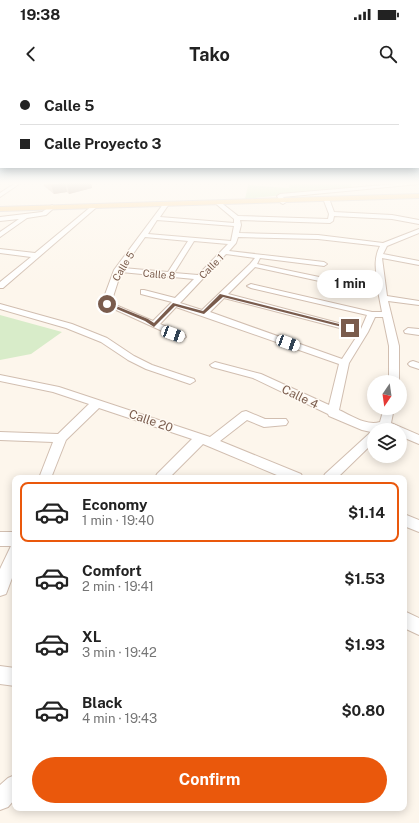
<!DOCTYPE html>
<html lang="en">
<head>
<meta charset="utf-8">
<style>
  :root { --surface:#fff; --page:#f2f2f2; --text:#222; --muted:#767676; --line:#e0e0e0; --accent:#ea580c }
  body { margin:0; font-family:"Public Sans",sans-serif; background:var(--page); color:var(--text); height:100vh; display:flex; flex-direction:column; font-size:15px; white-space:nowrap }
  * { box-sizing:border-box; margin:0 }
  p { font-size:13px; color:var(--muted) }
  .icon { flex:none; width:22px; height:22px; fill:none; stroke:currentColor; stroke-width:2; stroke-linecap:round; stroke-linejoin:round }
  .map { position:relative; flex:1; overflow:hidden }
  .side { position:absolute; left:12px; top:395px; width:395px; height:336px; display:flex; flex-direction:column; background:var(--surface); border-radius:8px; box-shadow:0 2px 10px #0003 }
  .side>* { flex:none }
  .banner { position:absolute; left:0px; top:0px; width:419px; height:88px; box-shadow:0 2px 10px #0003; display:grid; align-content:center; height:88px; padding:0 20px; background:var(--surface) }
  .needle { width:26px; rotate:193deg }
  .fabs { position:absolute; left:367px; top:295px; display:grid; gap:8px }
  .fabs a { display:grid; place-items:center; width:40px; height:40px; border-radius:50%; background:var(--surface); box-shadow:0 2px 10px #0003; font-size:20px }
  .end { position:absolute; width:18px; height:18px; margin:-9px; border:5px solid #7a5c4d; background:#fff; box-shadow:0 0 0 2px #fff }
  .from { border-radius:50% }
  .bubble { position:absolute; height:28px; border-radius:14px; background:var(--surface); box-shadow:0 2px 10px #0003; font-size:13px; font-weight:700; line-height:28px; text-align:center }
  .car { position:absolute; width:12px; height:24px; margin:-12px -6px; border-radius:5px; box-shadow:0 0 3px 1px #0007; background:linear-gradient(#fff 24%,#345 0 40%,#fff 0 76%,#345 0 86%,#fff 0) }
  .banner b { display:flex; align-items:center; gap:14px; height:38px; font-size:15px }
  .banner b+b { border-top:1px solid var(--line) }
  .banner i { width:10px; height:10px; background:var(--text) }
  ul { padding:7px 0 0; list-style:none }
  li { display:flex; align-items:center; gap:12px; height:60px; margin:0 8px 6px; padding:0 12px; border:2px solid transparent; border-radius:8px }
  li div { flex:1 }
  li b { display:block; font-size:15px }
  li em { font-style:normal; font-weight:700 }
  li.current { border-color:var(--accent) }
  li>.icon { width:36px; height:36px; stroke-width:1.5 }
  .primary-button { display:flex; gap:8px; margin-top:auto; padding:8px 20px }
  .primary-button a { flex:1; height:46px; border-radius:24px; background:var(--accent); color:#fff; font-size:16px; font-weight:700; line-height:46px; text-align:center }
  .status { display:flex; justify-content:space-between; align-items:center; height:28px; padding:0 20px; background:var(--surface); direction:ltr }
  .status svg { height:11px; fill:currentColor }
  header { display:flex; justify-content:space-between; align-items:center; height:52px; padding:0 20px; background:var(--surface); font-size:18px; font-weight:700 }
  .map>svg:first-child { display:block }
  .green { fill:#d8ecc9 }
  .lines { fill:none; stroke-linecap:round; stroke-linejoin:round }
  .minor-casing { stroke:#d1beb0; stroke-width:2 }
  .major-casing { stroke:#dad1cd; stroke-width:2 }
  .minor { fill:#fff; fill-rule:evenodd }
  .major { fill:#fbd9a5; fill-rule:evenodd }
  .wall { fill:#d1b7a8 }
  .shaded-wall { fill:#aa9588 }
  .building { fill:#f3d5c3; stroke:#aa9588 }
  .route { fill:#7a5c4d }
  .labels { text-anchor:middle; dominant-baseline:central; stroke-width:3; stroke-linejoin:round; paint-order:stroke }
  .far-street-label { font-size:10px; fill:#7a5c4d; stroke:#fffaf3 }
  .street-label { font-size:12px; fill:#7a5c4d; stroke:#fffaf3 }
</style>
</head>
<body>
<div class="status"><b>19:38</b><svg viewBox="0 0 49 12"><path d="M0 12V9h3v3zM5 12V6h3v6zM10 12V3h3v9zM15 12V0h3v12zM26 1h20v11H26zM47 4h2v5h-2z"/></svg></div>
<header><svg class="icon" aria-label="back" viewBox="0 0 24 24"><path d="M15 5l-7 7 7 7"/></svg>Tako<svg class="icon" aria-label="search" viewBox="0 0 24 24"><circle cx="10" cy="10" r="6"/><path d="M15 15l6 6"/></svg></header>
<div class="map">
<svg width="419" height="743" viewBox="0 0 419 743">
  <rect width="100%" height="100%" fill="#fdf6ec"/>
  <path class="green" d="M290 102H348L353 108 245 119 248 105 289 108Z
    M0 235 62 252 31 274 0 280Z"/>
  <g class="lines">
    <defs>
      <path id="minor" d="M17 102H22L0 117V113Z
        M419 102V104L283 117 286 122 283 124 281 123 277 116 280 114Z
        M327 119 330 121 334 132 392 135 419 140V144L392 139 334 136 333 141 330 143 240 140 241 145 239 153 318 155 383 163 419 149V153L387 166 383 174 419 181V185L382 178 387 216 419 221V225L388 221 399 266V302H389V266L383 237H375L368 252 349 283 339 330C352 336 366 346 380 342L384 328H394L391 343 419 355V364L400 356V350H374V362L337 398H323L325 394 371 352 362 350 329 336 328 334 253 298 212 287 210 285 215 282 261 294 329 325 339 284 176 227 160 244 185 255 186 257 182 260 103 224V220L114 190 164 123 169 124 160 137 234 143V139L215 123V121H219L238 136 328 139 329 134 324 121ZM157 140 234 146 231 161 148 154ZM145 157 188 161 168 192 123 188ZM238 157 318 159 380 166C373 180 376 191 378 206L324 198 257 184 260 178 324 186 327 184 324 182 229 171 236 163ZM194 161 228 164 198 195 174 193ZM226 174 255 178 250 184 202 230 180 223ZM255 187 324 202 378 211 382 232H372L251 204 247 206 251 208 367 235 361 249 228 214ZM121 192 194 199 175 218 144 210H141V214L172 222 153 241 111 223ZM224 218 359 253 342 279 210 232Z
        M52 125 55 127 46 135 27 138 0 157V152L19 139 0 141V137L42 132Z
        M93 125 98 126 3 208H0V202L31 177 0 173V169L35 173Z
        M0 224 72 244 107 258 134 276 152 285 194 299 195 301 190 304 146 289 128 280 101 262 66 248 0 229Z
        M408 248 419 249V255L405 253 404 251Z
        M413 281 419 283V289L410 286 408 284 410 282Z
        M0 295 59 307 210 357 242 332 246 331 265 339H286L288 342 286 345 264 347 247 340 220 361 301 394 303 398H284L203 364 169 398H155L157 394 192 359 99 328 66 360 51 398H39L53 362 0 360V352L58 354 89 324 53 312 0 301Z
        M404 434 419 440V452L404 446Z
        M0 452H15V490L6 514 0 516V489L11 466H0Z
        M404 531 419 538V555L404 548Z
        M0 586 15 588V606L0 604Z
        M15 695V719L8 727 0 730V705L8 698Z"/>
      <path id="major" d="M419 114V118L0 131V127Z"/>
    </defs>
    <use href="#minor" class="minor-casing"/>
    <use href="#major" class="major-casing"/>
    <use href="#minor" class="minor"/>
    <use href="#major" class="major"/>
  </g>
  <path class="wall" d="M43 102H91L92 108 69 114 67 112 54 114 44 106Z"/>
  <path class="shaded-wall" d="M77 102H91L92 108 69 114 67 104Z
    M65 103 67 112 54 114 51 105Z"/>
  <path class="building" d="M47 102H77L67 104 65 103 51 105Z"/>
  <linearGradient id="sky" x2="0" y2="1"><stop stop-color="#97c7e8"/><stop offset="0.5" stop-color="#fefbf6"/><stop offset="1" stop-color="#fefbf6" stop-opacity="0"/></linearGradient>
  <rect width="419" height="206" fill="url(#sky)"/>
  <path class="route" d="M220 214 351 247 352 248 350 249 223 217 204 234 175 226 154 247 145 241 105 224 109 223 148 239 154 243 173 223 203 231Z"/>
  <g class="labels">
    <g class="far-street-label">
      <text transform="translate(123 186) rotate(-59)">Calle 5</text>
      <text transform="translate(211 186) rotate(-45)">Calle 1</text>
      <text transform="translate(159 194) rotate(5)">Calle 8</text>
    </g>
    <g class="street-label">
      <text transform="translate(300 317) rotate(26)">Calle 4</text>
      <text transform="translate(151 341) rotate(19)">Calle 20</text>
    </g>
  </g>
</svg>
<div class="fabs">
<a><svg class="needle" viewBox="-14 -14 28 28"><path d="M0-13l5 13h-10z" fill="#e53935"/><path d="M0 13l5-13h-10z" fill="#767676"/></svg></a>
<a><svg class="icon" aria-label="layers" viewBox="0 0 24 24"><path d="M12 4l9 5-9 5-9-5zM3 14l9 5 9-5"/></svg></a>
</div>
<i class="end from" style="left:107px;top:224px"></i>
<i class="end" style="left:350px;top:248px"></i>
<div class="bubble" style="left:317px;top:190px;width:66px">1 min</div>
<i class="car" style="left:173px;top:254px;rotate:110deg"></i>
<i class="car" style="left:288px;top:263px;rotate:110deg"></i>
<div class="banner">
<b><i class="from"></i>Calle 5</b>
<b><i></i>Calle Proyecto 3</b>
</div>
<section class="side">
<ul>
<li class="current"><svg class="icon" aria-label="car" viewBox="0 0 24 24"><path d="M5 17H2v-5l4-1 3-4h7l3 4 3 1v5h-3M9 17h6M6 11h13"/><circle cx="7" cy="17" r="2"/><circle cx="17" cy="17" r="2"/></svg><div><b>Economy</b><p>1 min · 19:40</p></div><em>$1.14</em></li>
<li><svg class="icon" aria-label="car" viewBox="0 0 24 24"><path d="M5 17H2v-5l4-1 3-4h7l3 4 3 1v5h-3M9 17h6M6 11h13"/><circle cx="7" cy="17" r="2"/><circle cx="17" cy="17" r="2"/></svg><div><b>Comfort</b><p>2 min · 19:41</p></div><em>$1.53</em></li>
<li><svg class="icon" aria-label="car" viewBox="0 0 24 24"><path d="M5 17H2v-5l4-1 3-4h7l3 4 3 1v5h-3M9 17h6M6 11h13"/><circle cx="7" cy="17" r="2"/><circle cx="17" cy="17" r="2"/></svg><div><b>XL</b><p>3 min · 19:42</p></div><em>$1.93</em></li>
<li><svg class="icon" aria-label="car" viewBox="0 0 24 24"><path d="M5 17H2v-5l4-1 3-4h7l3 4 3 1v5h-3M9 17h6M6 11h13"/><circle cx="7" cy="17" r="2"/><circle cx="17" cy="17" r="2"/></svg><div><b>Black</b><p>4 min · 19:43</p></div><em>$0.80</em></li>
</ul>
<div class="primary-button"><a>Confirm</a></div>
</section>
</div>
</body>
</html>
